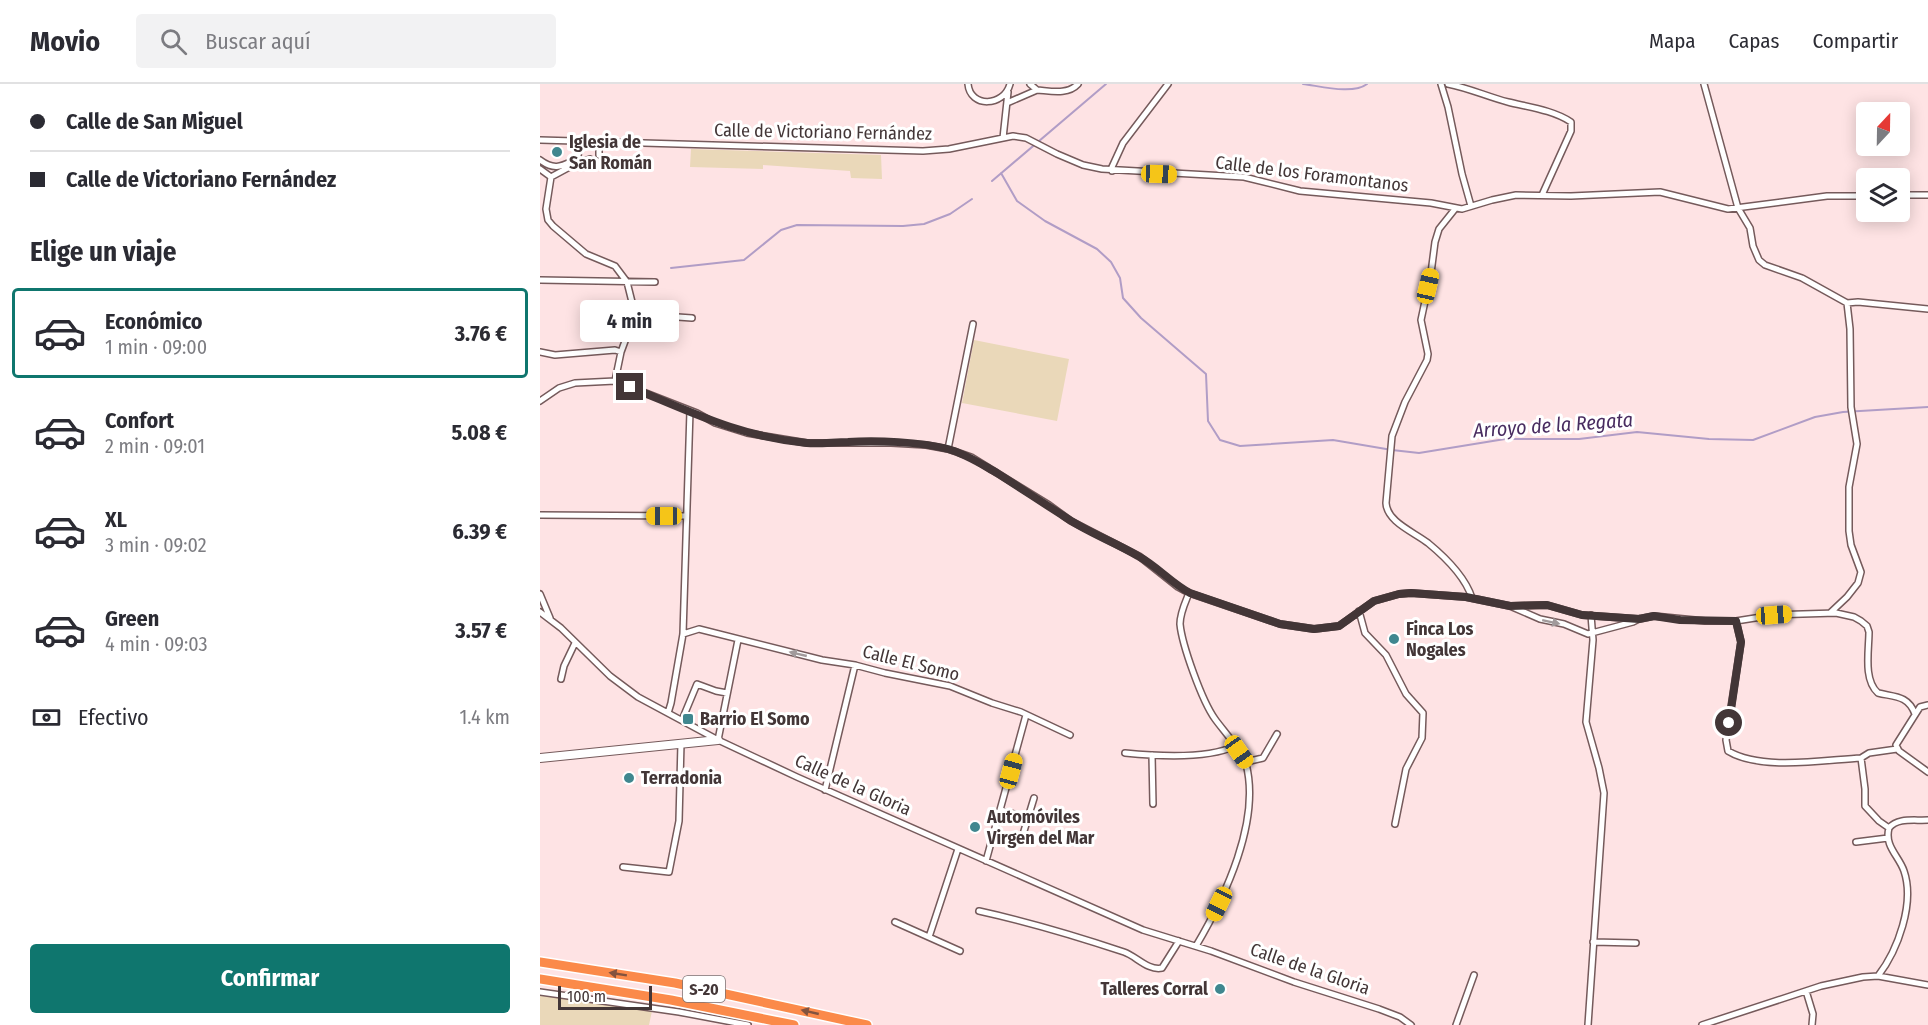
<!DOCTYPE html>
<html lang="es">
<head>
<meta charset="utf-8">
<style>
  :root { --surface:#fff; --page:#f2f2f3; --text:#2b2b33; --muted:#7c7c81; --line:#e1e1e2; --accent:#0f766e }
  body { margin:0; font-family:"Fira Sans Condensed",sans-serif; background:var(--page); color:var(--text); height:100vh; display:flex; flex-direction:column; font-size:22px; white-space:nowrap }
  * { box-sizing:border-box; margin:0 }
  p { font-size:20px; color:var(--muted) }
  .icon { flex:none; width:33px; height:33px; fill:none; stroke:currentColor; stroke-width:2; stroke-linecap:round; stroke-linejoin:round }
  .map { position:relative; flex:1; overflow:hidden }
  .drawer { display:flex; flex-direction:column; background:var(--surface); width:540px }
  .drawer>* { flex:none }
  .hud { display:grid; align-content:center; height:132px; padding:0 30px; background:var(--surface) }
  .needle { width:39px; rotate:22deg }
  .controls { position:absolute; left:1316px; top:18px; display:grid; gap:12px }
  .controls a { display:grid; place-items:center; width:54px; height:54px; border-radius:6px; background:var(--surface); box-shadow:0 3px 15px #0003; font-size:30px }
  .scale { position:absolute; left:18px; bottom:15px; width:94px; box-sizing:border-box; padding-left:6px; border:3px solid #433637; border-top:0; font-size:16px; line-height:21px; white-space:nowrap; color:#433637; -webkit-text-stroke:4px #fff; paint-order:stroke }
  .end { position:absolute; width:27px; height:27px; margin:-14px; border:8px solid #433637; background:#fff; box-shadow:0 0 0 3px #fff }
  .from { border-radius:50% }
  .bubble { position:absolute; height:42px; border-radius:6px; background:var(--surface); box-shadow:0 3px 15px #0003; font-size:20px; font-weight:700; line-height:42px; text-align:center }
  .car { position:absolute; width:18px; height:36px; margin:-18px -9px; border-radius:8px; box-shadow:0 0 4px 2px #0007; background:linear-gradient(#f5c518 24%,#345 0 40%,#f5c518 0 76%,#345 0 86%,#f5c518 0) }
  .hud b { display:flex; align-items:center; gap:21px; height:57px; font-size:22px }
  .hud b+b { border-top:2px solid var(--line) }
  .hud i { width:15px; height:15px; background:var(--text) }
  ul { padding:0; list-style:none }
  li { display:flex; align-items:center; gap:18px; height:90px; margin:0 12px 9px; padding:0 18px; border:3px solid transparent; border-radius:6px }
  li div { flex:1 }
  li b { display:block; font-size:22px }
  li em { font-style:normal; font-weight:700 }
  li.on { border-color:var(--accent) }
  li>.icon { width:54px; height:54px; stroke-width:1.5 }
  h2 { padding:0 30px; font-size:27px; line-height:72px }
  .pay { display:flex; align-items:center; gap:15px; height:66px; padding:0 30px; font-size:22px }
  .pay p { margin-inline-start:auto }
  .button { display:flex; gap:12px; margin-top:auto; padding:12px 30px }
  .button a { flex:1; height:69px; border-radius:6px; background:var(--accent); color:#fff; font-size:24px; font-weight:700; line-height:69px; text-align:center }
  header { display:flex; align-items:center; gap:36px; box-sizing:border-box; height:84px; padding:0 30px; background:var(--surface); border-bottom:2px solid var(--line) }
  header strong { font-size:28px }
  nav { display:flex; gap:33px; margin-inline-start:auto; font-size:21px }
  .search { width:420px; height:54px; background:var(--page); display:flex; align-items:center; gap:15px; box-sizing:border-box; padding:0 21px; border-radius:6px; color:var(--muted); font-size:22px }
  main { display:flex; flex:1; min-height:0 }
  .map>svg:first-child { display:block }
  .green { fill:#ead8b9 }
  .lines { fill:none; stroke-linecap:round; stroke-linejoin:round }
  .stream { stroke:#b19dc6; stroke-width:2 }
  .street-casing { stroke:#755a5b; stroke-width:8 }
  .secondary-casing { stroke:#755a5b; stroke-width:10 }
  .highway-casing { stroke:#fff; stroke-width:12 }
  .street { stroke:#fff; stroke-width:5 }
  .secondary { stroke:#fff; stroke-width:8 }
  .highway { stroke:#fb8a4a; stroke-width:9 }
  .oneway { fill:#a19a9b }
  .oneway2 { fill:#83533e }
  .route { stroke:#433637; stroke-width:8 }
  .poi-dot { fill:#40878f; stroke:#fff; stroke-width:2 }
  .labels { text-anchor:middle; dominant-baseline:central; stroke-width:6; stroke-linejoin:round; paint-order:stroke }
  .shield { fill:#fff; stroke:#7b7273; stroke-width:1.5 }
  .shield-label { font-size:16px; font-weight:bold; fill:#433637 }
  .street-label { font-size:18px; fill:#433637; stroke:#fff }
  .poi-label { font-size:18px; font-weight:bold; fill:#433637; stroke:#fff; text-anchor:start }
  .water-label { font-size:20px; font-style:italic; fill:#482c60; stroke:#fff }
</style>
</head>
<body>
<header>
<strong>Movio</strong>
<div class="search"><svg class="icon" aria-label="search" viewBox="0 0 24 24"><circle cx="10" cy="10" r="6"/><path d="M15 15l6 6"/></svg>Buscar aquí</div>
<nav><a>Mapa</a><a>Capas</a><a>Compartir</a></nav>
</header>
<main>
<section class="drawer">
<div class="hud">
<b><i class="from"></i>Calle de San Miguel</b>
<b><i></i>Calle de Victoriano Fernández</b>
</div>
<h2>Elige un viaje</h2>
<ul>
<li class="on"><svg class="icon" aria-label="car" viewBox="0 0 24 24"><path d="M5 17H2v-5l4-1 3-4h7l3 4 3 1v5h-3M9 17h6M6 11h13"/><circle cx="7" cy="17" r="2"/><circle cx="17" cy="17" r="2"/></svg><div><b>Económico</b><p>1 min · 09:00</p></div><em>3.76 €</em></li>
<li><svg class="icon" aria-label="car" viewBox="0 0 24 24"><path d="M5 17H2v-5l4-1 3-4h7l3 4 3 1v5h-3M9 17h6M6 11h13"/><circle cx="7" cy="17" r="2"/><circle cx="17" cy="17" r="2"/></svg><div><b>Confort</b><p>2 min · 09:01</p></div><em>5.08 €</em></li>
<li><svg class="icon" aria-label="car" viewBox="0 0 24 24"><path d="M5 17H2v-5l4-1 3-4h7l3 4 3 1v5h-3M9 17h6M6 11h13"/><circle cx="7" cy="17" r="2"/><circle cx="17" cy="17" r="2"/></svg><div><b>XL</b><p>3 min · 09:02</p></div><em>6.39 €</em></li>
<li><svg class="icon" aria-label="car" viewBox="0 0 24 24"><path d="M5 17H2v-5l4-1 3-4h7l3 4 3 1v5h-3M9 17h6M6 11h13"/><circle cx="7" cy="17" r="2"/><circle cx="17" cy="17" r="2"/></svg><div><b>Green</b><p>4 min · 09:03</p></div><em>3.57 €</em></li>
</ul>
<div class="pay"><svg class="icon" aria-label="cash" viewBox="0 0 24 24"><path d="M3 7h18v10H3z"/><circle cx="12" cy="12" r="2"/></svg>Efectivo<p>1.4 km</p></div>
<div class="button"><a>Confirmar</a></div>
</section>
<div class="map">
<svg width="1388" height="941" viewBox="0 0 1388 941">
  <rect width="100%" height="100%" fill="#fee3e4"/>
  <path class="green" d="M151 65 341 71 342 95 311 94 310 87 223 81V85L150 83Z
    M434 256 529 275 517 337 422 319Z
    M0 911 112 927 109 941H0Z"/>
  <g class="lines">
    <path class="stream" d="M763 0C780 2 813 11 827 0
      M461 89 477 117 505 137 557 165 571 178 580 194 583 214 601 234 666 290 668 337 680 356 700 362 793 356 852 366 879 369 965 355H1039L1097 348 1169 355 1213 356 1275 333 1303 328 1388 323
      M452 97 566 0
      M131 184 204 176 241 146 257 141 363 142 384 140 410 130 432 115"/>
    <defs>
      <path id="street" d="M428 0C430 24 464 23 470 0
        M490 0 497 6C511 7 528 11 538 0
        M901 0 908 23 922 90 931 122
        M908 0C929 4 948 13 968 18 988 23 1013 26 1031 38V47L1002 111
        M1164 0 1198 124 1210 144 1213 162 1219 176 1225 181 1262 194 1307 219 1318 218 1388 225
        M467 19 497 6
        M463 54 468 8
        M0 56 383 67 409 65 473 52 486 54 517 70 543 81 562 85 704 93 760 107 891 119 922 125 952 116 976 111 1031 112 1120 108 1188 125 1287 112H1326
        M59 71V58
        M0 76C16 88 23 81 39 74
        M37 79 50 75
        M0 85 11 93 6 125 8 136 13 142 46 170 75 182 87 198 95 230 81 268 75 297
        M572 87V83L583 59 628 0
        M11 93 37 79 40 57
        M1359 111H1388
        M915 125 899 145 895 158 891 189 881 236 888 270 887 276 865 318 852 352 846 419C847 438 874 448 888 459 905 473 925 492 932 514
        M0 196 115 198
        M95 230 152 234
        M0 268 15 271 75 266 81 268
        M0 317 19 304 35 299 75 297 157 329 175 339 207 349 267 359H351L386 361 408 365 431 373 509 421 531 437 599 472 638 503 649 509 740 540 774 545 799 542 834 517 859 510 871 509 926 513 970 522 1000 535 1024 540 1048 550 1093 538 1099 535
        M408 365 433 240
        M0 431 146 432
        M649 509C645 519 640 529 640 540 642 561 662 617 675 635 682 645 703 668 706 680 721 737 685 813 656 862
        M0 510 10 534
        M971 522 1007 521 1042 531 1099 535 1114 532 1165 537H1196L1234 531 1296 529 1314 533 1321 537 1327 542 1329 548C1329 566 1323 596 1338 609 1354 613 1368 611 1375 630
        M819 527 825 549 846 571 866 610 883 629 882 654 866 685 855 740
        M0 528 21 544 70 592 98 613 178 656 257 693 603 846 671 867 754 898 839 925 860 933 871 941
        M1290 529 1307 513 1318 499 1321 488 1311 461 1309 447V403L1317 360 1311 323 1310 245 1307 219
        M1196 537 1201 558 1186 656 1188 667C1221 687 1284 676 1321 674L1329 669 1357 665
        M143 550 159 545 282 576 315 581 345 589 410 602 452 619 481 628 530 651
        M21 595 24 582 35 559
        M1388 621 1380 623 1356 661 1359 667 1388 688
        M128 629 131 619 143 550 150 327
        M142 636 157 600 176 607 187 609
        M178 656 198 556
        M585 669C615 672 668 675 695 662
        M612 671 613 720
        M1321 674 1325 705V722L1339 737 1349 744
        M706 678 723 674 737 650
        M285 706 315 581
        M461 726 487 734
        M484 747 494 714
        M1316 758 1348 754
        M446 777 486 631
        M83 783 129 788 139 737 141 659
        M439 827C489 838 536 852 584 868 596 872 608 887 622 884L639 857
        M355 838 420 867
        M389 853 418 765
        M1053 858 1096 859
        M1338 892C1358 866 1375 819 1364 787 1359 772 1344 762 1349 744 1358 733 1375 737 1388 736
        M1266 907 1273 930 1272 941
        M0 908 139 928 208 941
        M916 941 934 891
        M1048 941 1064 709 1059 684 1046 638 1053 556 1051 531
        M1162 941 1281 902 1323 893 1338 892 1388 901"/>
      <path id="secondary" d="M0 674 178 656"/>
      <path id="highway" d="M0 878 135 899 327 941
        M0 895 131 916 254 941"/>
    </defs>
    <use href="#street" class="street-casing"/>
    <use href="#secondary" class="secondary-casing"/>
    <use href="#highway" class="highway-casing"/>
    <use href="#street" class="street"/>
    <use href="#secondary" class="secondary"/>
    <use href="#highway" class="highway"/>
  </g>
  <defs><path id="oneway-solid" d="M-6-.8H1V-3.2L6.5 0L1 3.2V.8H-6Z" transform="scale(1.5)"/></defs>
  <g class="oneway">
    <use href="#oneway-solid" transform="translate(1011 538) rotate(12)"/>
    <use href="#oneway-solid" transform="translate(258 570) rotate(-167)"/>
  </g>
  <g class="oneway2">
    <use href="#oneway-solid" transform="translate(78 890) rotate(-171)"/>
    <use href="#oneway-solid" transform="translate(270 928) rotate(-167)"/>
  </g>
  <g class="lines">
    <path class="route" d="M90 303C151 328 200 353 267 359 281 360 294 358 308 358 336 356 381 358 408 365 426 370 441 380 457 389 479 403 500 417 522 431 546 448 573 457 598 472 617 482 631 499 650 509L740 540 774 545 799 542 834 517 859 510 871 509 926 513 970 522 1007 521 1042 531 1099 535 1114 532 1140 536 1196 537 1201 558 1189 639"/>
  </g>
  <g class="poi-dot">
    <circle cx="17" cy="68" r="6"/>
    <circle cx="854" cy="555" r="6"/>
    <rect x="142" y="629" width="12" height="12" rx="3"/>
    <circle cx="89" cy="694" r="6"/>
    <circle cx="435" cy="743" r="6"/>
    <circle cx="680" cy="905" r="6"/>
  </g>
  <g class="labels">
    <rect class="shield" x="143" y="892" width="42" height="26" rx="4.5"/>
    <g class="shield-label">
      <text x="164" y="905">S-20</text>
    </g>
    <g class="street-label">
      <text transform="translate(283 48) rotate(1)">Calle de Victoriano Fernández</text>
      <text transform="translate(772 90) rotate(7)">Calle de los Foramontanos</text>
      <text transform="translate(371 579) rotate(14)">Calle El Somo</text>
      <text transform="translate(313 701) rotate(24)">Calle de la Gloria</text>
      <text transform="translate(770 885) rotate(19)">Calle de la Gloria</text>
    </g>
    <g class="poi-label">
      <text x="29" y="58">Iglesia de<tspan x="29" dy="21">San Román</tspan></text>
      <text x="866" y="545">Finca Los<tspan x="866" dy="21">Nogales</tspan></text>
      <text x="160" y="635">Barrio El Somo</text>
      <text x="101" y="694">Terradonia</text>
      <text x="447" y="733">Automóviles<tspan x="447" dy="21">Virgen del Mar</tspan></text>
      <text x="668" y="905" text-anchor="end">Talleres Corral</text>
    </g>
    <g class="water-label">
      <text transform="translate(1013 341) rotate(-4)">Arroyo de la Regata</text>
    </g>
  </g>
</svg>
<div class="controls">
<a><svg class="needle" viewBox="-14 -14 28 28"><path d="M0-13l5 13h-10z" fill="#e53935"/><path d="M0 13l5-13h-10z" fill="#7c7c81"/></svg></a>
<a><svg class="icon" aria-label="layers" viewBox="0 0 24 24"><path d="M12 4l9 5-9 5-9-5zM3 14l9 5 9-5"/></svg></a>
</div>
<div class="scale">100 m</div>
<i class="end from" style="left:1189px;top:639px"></i>
<i class="end" style="left:90px;top:303px"></i>
<div class="bubble" style="left:40px;top:216px;width:99px">4 min</div>
<i class="car" style="left:619px;top:90px;rotate:92deg"></i>
<i class="car" style="left:888px;top:202px;rotate:13deg"></i>
<i class="car" style="left:124px;top:432px;rotate:270deg"></i>
<i class="car" style="left:1234px;top:531px;rotate:86deg"></i>
<i class="car" style="left:699px;top:668px;rotate:145deg"></i>
<i class="car" style="left:471px;top:687px;rotate:15deg"></i>
<i class="car" style="left:679px;top:820px;rotate:206deg"></i>
</div>
</main>
</body>
</html>
